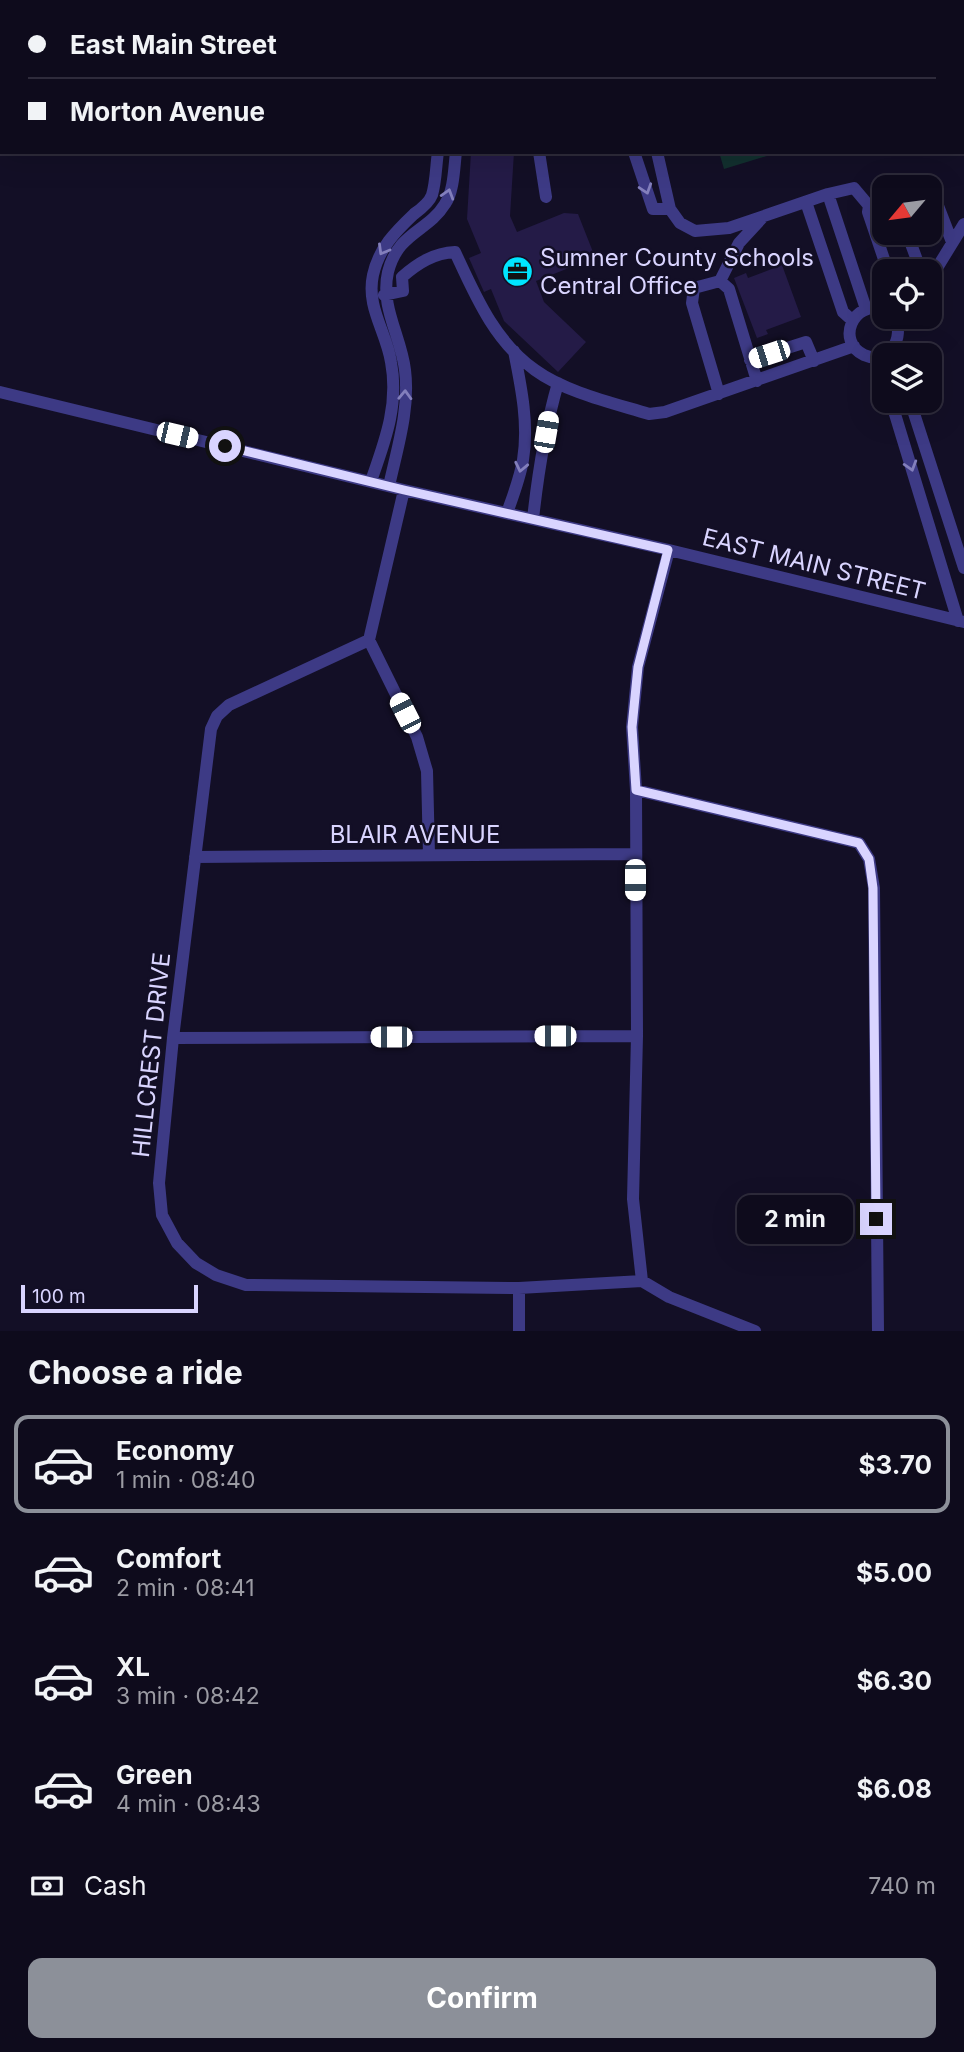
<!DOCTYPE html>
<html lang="en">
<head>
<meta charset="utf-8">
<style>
  :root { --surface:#0e0b1c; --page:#171425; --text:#f1f3f6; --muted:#9b9ba3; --line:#2e2b3b; --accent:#8c9099 }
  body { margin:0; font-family:Inter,sans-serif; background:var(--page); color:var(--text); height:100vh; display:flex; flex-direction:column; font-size:26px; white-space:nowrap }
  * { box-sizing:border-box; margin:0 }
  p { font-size:23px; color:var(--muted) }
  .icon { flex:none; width:38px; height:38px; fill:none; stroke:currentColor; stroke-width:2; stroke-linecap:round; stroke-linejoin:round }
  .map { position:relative; height:1331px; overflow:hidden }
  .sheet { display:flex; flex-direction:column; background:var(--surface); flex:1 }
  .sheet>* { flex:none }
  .banner { position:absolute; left:0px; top:0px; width:964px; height:154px; box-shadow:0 7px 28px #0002,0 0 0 2px var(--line); display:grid; align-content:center; height:154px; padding:0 28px; background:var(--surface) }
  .needle { width:46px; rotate:241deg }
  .buttons { position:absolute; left:872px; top:175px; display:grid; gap:14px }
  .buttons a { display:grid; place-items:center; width:70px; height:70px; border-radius:14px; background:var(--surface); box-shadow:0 7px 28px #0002,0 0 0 2px var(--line); font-size:35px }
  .scale { position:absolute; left:21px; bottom:18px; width:177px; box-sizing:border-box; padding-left:7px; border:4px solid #d9d4ff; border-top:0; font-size:19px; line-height:24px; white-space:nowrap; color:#d9d4ff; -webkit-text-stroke:5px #130f26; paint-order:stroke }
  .end { position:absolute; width:32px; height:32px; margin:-16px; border:9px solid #d9d4ff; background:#111; box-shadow:0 0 0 4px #111 }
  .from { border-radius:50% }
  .bubble { position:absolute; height:49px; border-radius:14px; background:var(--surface); box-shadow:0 7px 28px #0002,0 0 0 2px var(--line); font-size:23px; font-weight:700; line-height:49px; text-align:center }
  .car { position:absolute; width:21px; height:42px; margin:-21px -10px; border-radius:9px; box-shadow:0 0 5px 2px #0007; background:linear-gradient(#fff 24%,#345 0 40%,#fff 0 76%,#345 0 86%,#fff 0) }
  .banner b { display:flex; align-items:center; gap:24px; height:66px; font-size:26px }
  .banner b+b { border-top:2px solid var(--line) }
  .banner i { width:18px; height:18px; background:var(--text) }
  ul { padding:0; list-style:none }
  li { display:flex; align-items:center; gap:21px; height:98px; margin:0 14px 10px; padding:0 14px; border:4px solid transparent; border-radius:14px }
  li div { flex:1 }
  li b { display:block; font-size:26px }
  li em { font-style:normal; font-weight:700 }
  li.on { border-color:var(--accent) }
  li>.icon { width:63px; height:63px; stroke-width:1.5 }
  h2 { padding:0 28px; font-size:32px; line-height:84px }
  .pay { display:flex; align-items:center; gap:18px; height:77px; padding:0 28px; font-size:26px }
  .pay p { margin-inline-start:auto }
  .button { display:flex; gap:14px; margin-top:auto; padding:14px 28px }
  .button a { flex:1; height:80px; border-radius:14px; background:var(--accent); color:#fff; font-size:28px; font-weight:700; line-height:80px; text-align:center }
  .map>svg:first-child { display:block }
  .green { fill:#12302f }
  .building { fill:#241b47 }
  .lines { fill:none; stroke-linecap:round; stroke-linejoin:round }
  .minor { stroke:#3d3a85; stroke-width:12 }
  .oneway { stroke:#837fbc }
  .route { stroke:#d9d4ff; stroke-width:9 }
  .labels { text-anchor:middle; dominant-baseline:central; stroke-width:5; stroke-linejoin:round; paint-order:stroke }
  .poi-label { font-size:24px; fill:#d9d4ff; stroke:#130f26; text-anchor:start }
  .street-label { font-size:24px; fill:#d9d4ff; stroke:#130f26 }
</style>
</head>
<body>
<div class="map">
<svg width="964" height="1331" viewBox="0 0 964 1331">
  <rect width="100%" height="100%" fill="#130f26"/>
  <path class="green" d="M719 152H780L724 169Z"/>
  <path class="building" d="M471 152H514L510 216 517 232 564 213 578 214 593 252 582 256 584 262 536 281 544 302 586 342 558 372 504 321 491 289 484 292 469 258 481 253 467 219Z
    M782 265 801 317 766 330 768 334 757 338 734 278 746 273 748 278Z"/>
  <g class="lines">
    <path class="minor" d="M494 0 495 2
      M637 2 642 0
      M928 2 933 0
      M539 152 546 197
      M634 152 653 209H670
      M657 152 670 209 680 223 695 231 729 228 828 194 866 309
      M828 194 854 188 870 207 884 209
      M929 196 935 198 952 242
      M806 202 843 312 853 321
      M869 206 868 212 888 271
      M907 233 921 271
      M720 281 739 243 762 218
      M929 281 964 224
      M384 295 403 291 402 277C418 263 434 253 455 252 475 295 494 341 535 370 565 392 613 403 649 414L665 412 854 346
      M884 309C852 300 836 342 864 355 889 366 906 337 894 317
      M877 357 884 379
      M750 360 806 342 814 361
      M0 392 404 490 669 550 964 622
      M719 394 692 303 694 288 720 281 729 289 757 381
      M891 401 958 621
      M910 401 964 568
      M371 481C385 441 399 405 391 362 386 331 366 307 373 275 379 248 395 232 414 214 421 209 429 203 432 195 436 182 436 165 438 152
      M389 486C397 449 410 409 405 370 401 336 380 307 388 272 398 232 428 232 445 204 454 191 454 168 456 152
      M404 490 369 640 229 705 217 716 211 729 173 1038 159 1183 162 1215 177 1243 196 1263 216 1275 246 1285 519 1288 642 1281
      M507 513C513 496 520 478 523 460 529 424 521 386 514 351
      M533 519C538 473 545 428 558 383
      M369 640 417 737 427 771 429 855
      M636 790 859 843 869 859 874 888 878 1331
      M195 857 635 854
      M173 1038 637 1036
      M642 1281 633 1199 637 1036 636 790 632 727 638 667 669 550
      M642 1281 669 1297 755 1331
      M519 1288V1331"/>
  </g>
  <defs><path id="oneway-chevron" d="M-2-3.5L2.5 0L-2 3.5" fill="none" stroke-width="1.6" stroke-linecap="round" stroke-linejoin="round" transform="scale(1.75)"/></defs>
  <g class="oneway">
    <use href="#oneway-chevron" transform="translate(646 189) rotate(72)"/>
    <use href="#oneway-chevron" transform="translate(448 194) rotate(-73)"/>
    <use href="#oneway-chevron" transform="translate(383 250) rotate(120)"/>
    <use href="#oneway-chevron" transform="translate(405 395) rotate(-88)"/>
    <use href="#oneway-chevron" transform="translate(911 466) rotate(73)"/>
    <use href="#oneway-chevron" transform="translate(521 467) rotate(102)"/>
  </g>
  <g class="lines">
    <path class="route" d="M225 446 404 490 668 550 638 667 632 727 636 790 859 843 869 859 873 888 876 1219"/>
  </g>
  <defs>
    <symbol id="office-disc" viewBox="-11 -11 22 22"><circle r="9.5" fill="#00e5ff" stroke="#130f26"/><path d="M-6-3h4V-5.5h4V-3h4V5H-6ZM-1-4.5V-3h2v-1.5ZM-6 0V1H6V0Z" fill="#111"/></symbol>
  </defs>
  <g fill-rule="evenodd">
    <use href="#office-disc" x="500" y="254" width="35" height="35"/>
  </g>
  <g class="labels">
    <g class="poi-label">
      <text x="540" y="257">Sumner County Schools<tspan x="540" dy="28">Central Office</tspan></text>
    </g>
    <g class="street-label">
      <text transform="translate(814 564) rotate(14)">EAST MAIN STREET</text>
      <text x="415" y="834">BLAIR AVENUE</text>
      <text transform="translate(151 1055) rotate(-84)">HILLCREST DRIVE</text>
    </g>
  </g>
</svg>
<div class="buttons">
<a><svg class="needle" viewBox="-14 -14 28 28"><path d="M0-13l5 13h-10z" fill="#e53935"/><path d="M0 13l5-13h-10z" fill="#9b9ba3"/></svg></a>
<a><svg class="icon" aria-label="locate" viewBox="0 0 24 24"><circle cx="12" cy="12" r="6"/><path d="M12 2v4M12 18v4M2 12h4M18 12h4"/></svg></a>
<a><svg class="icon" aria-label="layers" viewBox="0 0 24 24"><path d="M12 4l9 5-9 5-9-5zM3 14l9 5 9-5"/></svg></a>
</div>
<div class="scale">100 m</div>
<i class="end from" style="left:225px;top:446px"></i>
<i class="end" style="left:876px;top:1219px"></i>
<div class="bubble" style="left:737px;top:1195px;width:116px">2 min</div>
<i class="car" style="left:769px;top:354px;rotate:252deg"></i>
<i class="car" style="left:546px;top:432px;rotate:10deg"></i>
<i class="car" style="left:177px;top:435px;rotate:103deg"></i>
<i class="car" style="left:405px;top:713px;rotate:333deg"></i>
<i class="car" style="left:635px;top:880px;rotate:180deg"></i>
<i class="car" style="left:555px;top:1036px;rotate:270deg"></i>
<i class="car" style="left:391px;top:1037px;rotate:270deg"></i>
<div class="banner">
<b><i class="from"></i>East Main Street</b>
<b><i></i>Morton Avenue</b>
</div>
</div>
<section class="sheet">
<h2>Choose a ride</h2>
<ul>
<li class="on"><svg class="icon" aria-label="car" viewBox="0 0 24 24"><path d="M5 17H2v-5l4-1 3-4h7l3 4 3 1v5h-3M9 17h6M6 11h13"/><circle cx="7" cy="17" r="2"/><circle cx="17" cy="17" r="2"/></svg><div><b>Economy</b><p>1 min · 08:40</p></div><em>$3.70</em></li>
<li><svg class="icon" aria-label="car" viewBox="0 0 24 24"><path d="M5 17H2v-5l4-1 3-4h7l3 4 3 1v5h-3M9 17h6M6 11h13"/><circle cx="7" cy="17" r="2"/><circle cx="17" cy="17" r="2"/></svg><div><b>Comfort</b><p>2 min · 08:41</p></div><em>$5.00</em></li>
<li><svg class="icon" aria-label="car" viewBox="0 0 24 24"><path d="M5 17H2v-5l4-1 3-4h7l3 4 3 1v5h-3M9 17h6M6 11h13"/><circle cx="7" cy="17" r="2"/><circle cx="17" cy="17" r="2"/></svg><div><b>XL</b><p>3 min · 08:42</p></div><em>$6.30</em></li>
<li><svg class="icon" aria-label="car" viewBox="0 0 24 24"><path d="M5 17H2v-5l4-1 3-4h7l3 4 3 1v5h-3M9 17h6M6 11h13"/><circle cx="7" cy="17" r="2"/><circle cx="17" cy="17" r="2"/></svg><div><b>Green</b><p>4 min · 08:43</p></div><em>$6.08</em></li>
</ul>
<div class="pay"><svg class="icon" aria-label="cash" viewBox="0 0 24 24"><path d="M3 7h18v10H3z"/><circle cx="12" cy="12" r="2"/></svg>Cash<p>740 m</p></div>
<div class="button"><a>Confirm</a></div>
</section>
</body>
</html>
